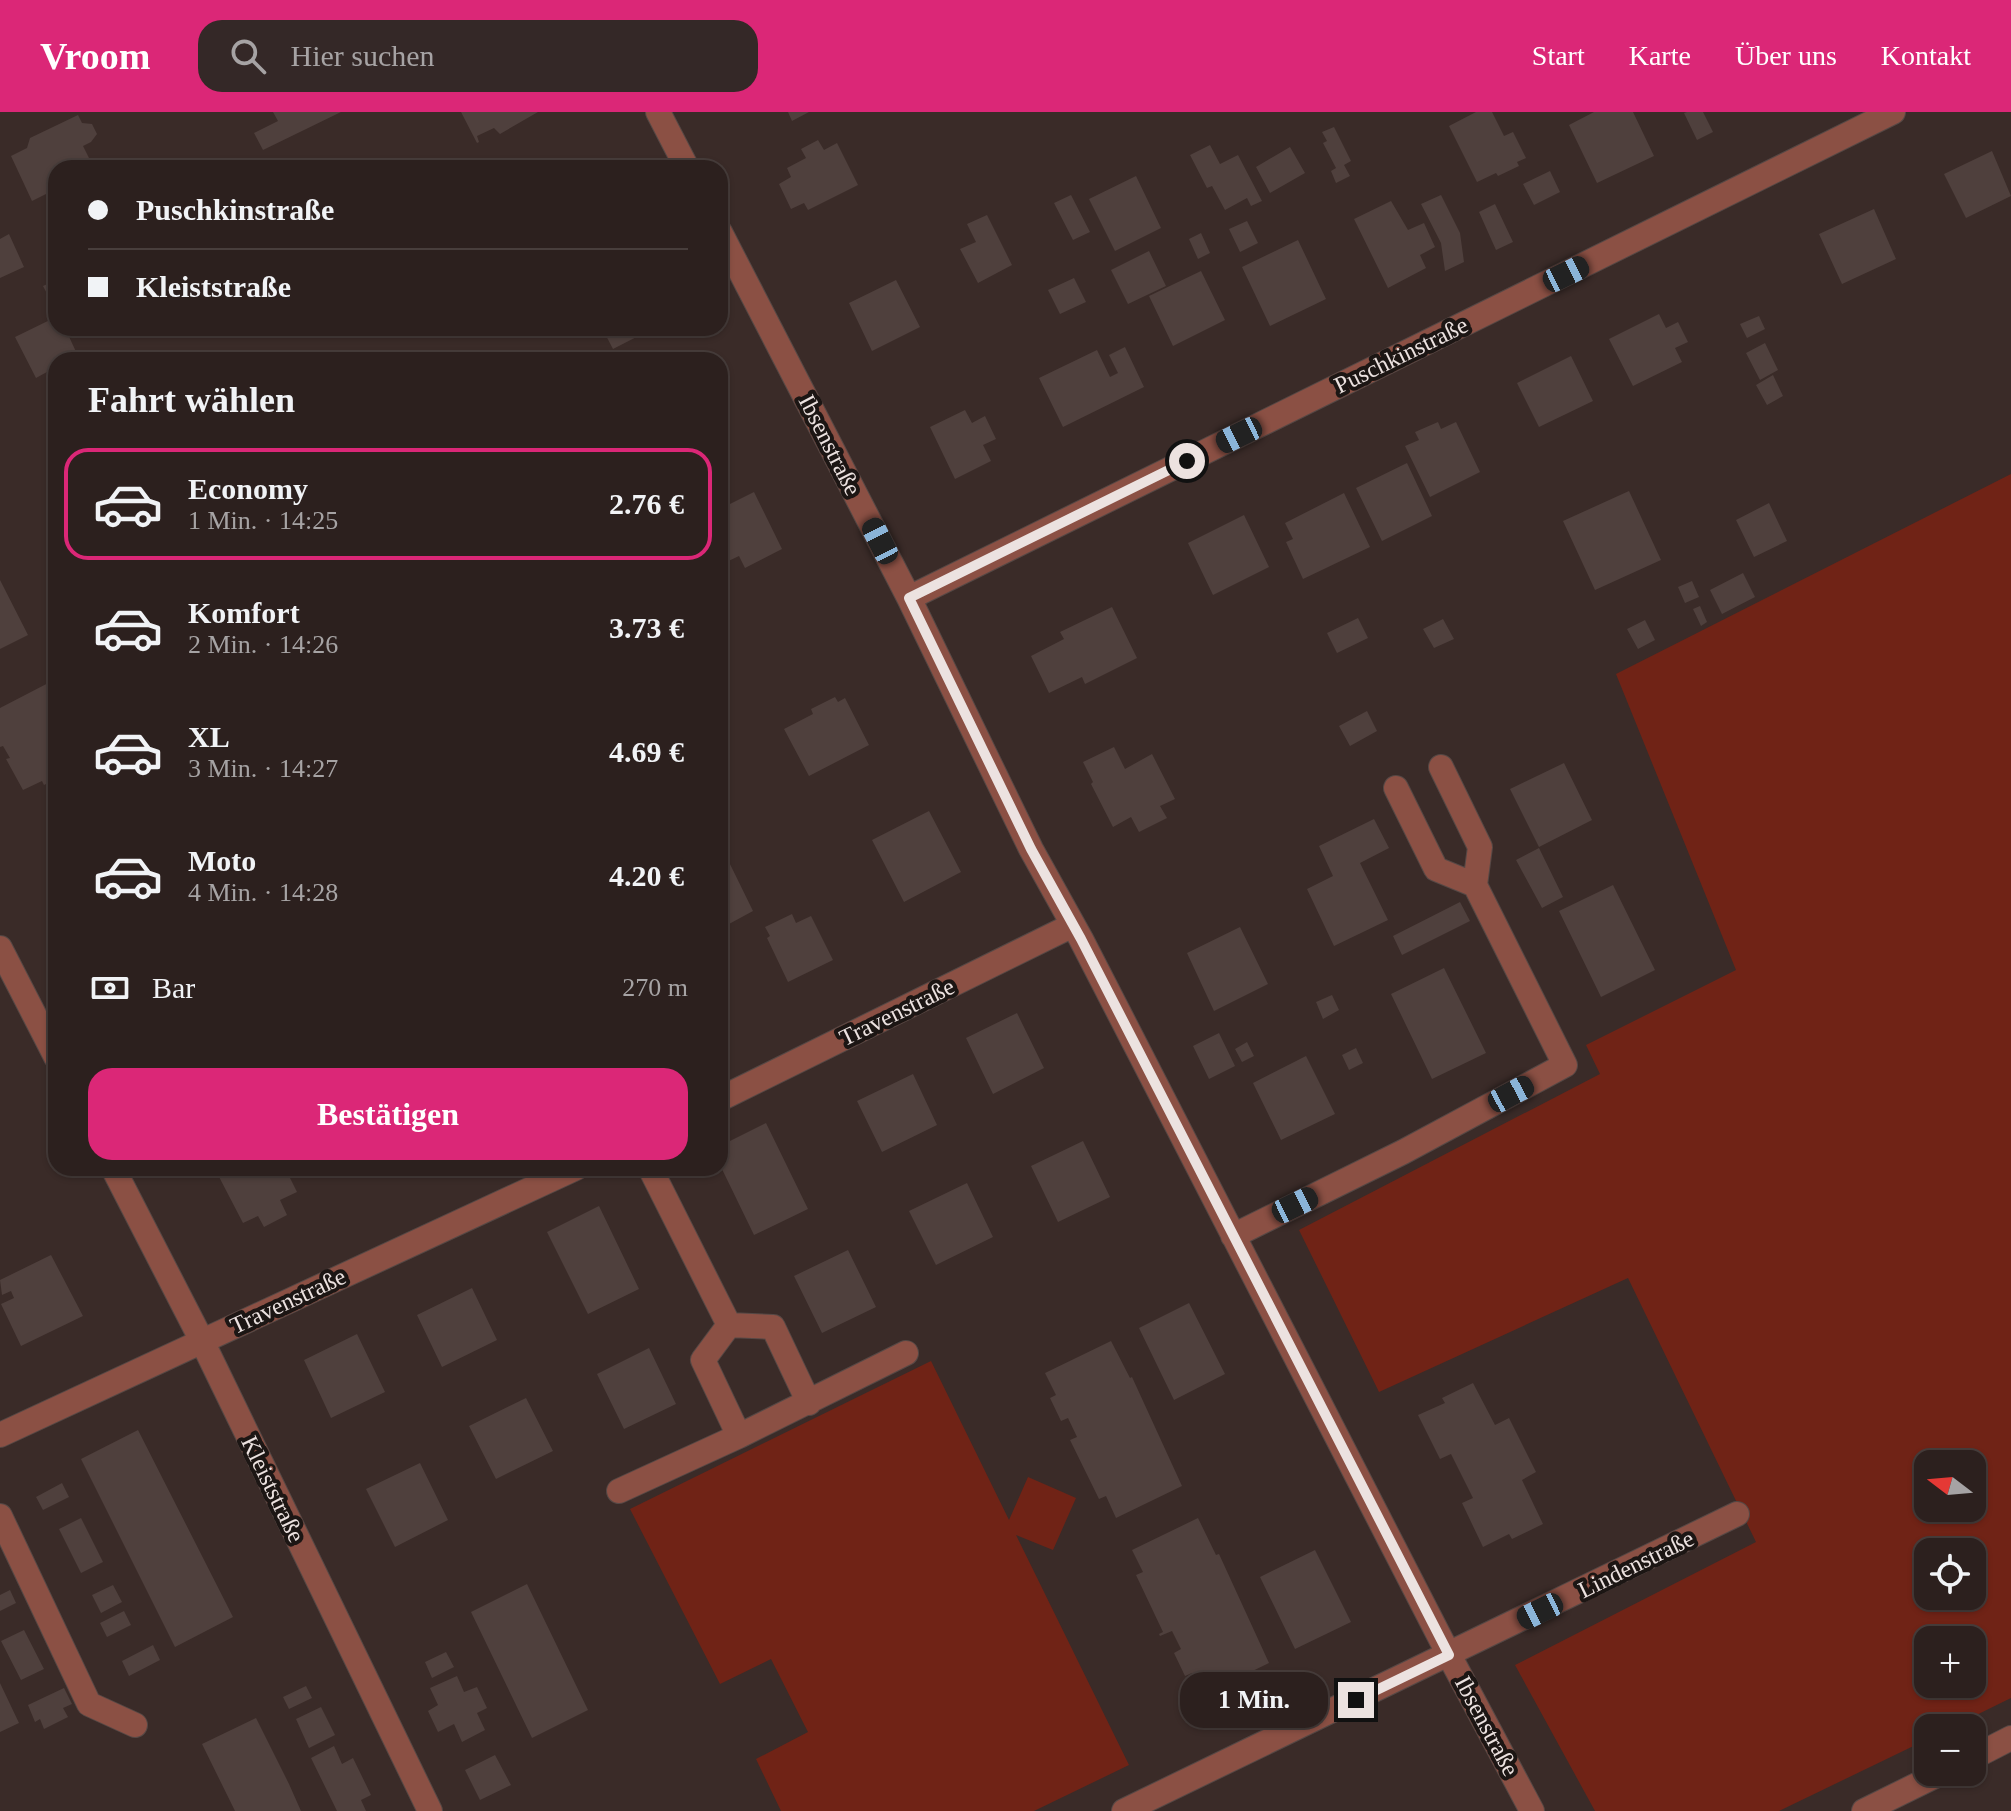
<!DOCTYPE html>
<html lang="de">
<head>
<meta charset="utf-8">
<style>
  :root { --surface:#2c201e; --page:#342827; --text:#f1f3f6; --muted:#a6a3a4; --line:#483e3c; --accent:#db2777 }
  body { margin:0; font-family:"Times New Roman",serif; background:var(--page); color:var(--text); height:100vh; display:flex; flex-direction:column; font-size:30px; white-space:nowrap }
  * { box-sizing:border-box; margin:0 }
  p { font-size:26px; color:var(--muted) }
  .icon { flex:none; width:44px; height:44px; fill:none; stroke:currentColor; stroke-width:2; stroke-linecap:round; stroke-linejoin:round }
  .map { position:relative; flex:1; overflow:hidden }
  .panel { position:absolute; left:48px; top:240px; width:680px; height:824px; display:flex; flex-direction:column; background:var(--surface); border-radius:24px; box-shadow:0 2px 6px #0004,0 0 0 2px var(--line) }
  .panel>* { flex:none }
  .guide { position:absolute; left:48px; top:48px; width:680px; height:176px; border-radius:24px; box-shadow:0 2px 6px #0004,0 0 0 2px var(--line); display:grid; align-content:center; height:176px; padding:0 40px; background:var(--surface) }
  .needle { width:52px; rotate:286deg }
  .tools { position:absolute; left:1914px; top:1338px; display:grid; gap:16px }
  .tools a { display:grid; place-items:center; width:72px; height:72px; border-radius:16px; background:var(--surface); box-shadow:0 2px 6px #0004,0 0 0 2px var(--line); font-size:40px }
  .end { position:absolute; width:36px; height:36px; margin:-18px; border:10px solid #ece2e0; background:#111; box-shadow:0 0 0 4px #111 }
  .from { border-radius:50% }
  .bubble { position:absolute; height:56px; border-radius:24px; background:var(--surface); box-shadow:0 2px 6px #0004,0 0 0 2px var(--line); font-size:26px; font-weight:700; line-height:56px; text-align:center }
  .car { position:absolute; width:24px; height:48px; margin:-24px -12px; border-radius:10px; box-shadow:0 0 6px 2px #0007; background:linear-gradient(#222 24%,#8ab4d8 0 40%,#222 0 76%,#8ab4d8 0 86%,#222 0) }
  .guide b { display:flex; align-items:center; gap:28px; height:76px; font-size:30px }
  .guide b+b { border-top:2px solid var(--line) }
  .guide i { width:20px; height:20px; background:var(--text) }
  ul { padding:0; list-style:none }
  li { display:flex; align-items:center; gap:24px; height:112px; margin:0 16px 12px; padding:0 24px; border:4px solid transparent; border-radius:24px }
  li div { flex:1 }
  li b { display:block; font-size:30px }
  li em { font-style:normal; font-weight:700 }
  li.active { border-color:var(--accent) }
  li>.icon { width:72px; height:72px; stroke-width:1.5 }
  h2 { padding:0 40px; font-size:36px; line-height:96px }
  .pay { display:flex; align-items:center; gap:20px; height:88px; padding:0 40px; font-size:30px }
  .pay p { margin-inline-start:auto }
  .primary-button { display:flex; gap:16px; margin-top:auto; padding:16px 40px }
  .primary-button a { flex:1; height:92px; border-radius:24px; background:var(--accent); color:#fff; font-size:32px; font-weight:700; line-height:92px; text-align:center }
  header { display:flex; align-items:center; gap:48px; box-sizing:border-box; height:112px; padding:0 40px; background:var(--accent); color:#fff }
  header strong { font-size:38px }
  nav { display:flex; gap:44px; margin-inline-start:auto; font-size:28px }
  .search { width:560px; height:72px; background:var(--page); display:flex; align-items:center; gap:20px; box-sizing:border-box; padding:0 28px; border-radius:24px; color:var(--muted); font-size:30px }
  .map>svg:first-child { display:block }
  .green { fill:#702316; fill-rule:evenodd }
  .building { fill:#4f403d }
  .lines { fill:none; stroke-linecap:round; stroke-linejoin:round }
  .minor-casing { stroke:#564845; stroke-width:26 }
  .minor { stroke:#8b5044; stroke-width:24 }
  .route { stroke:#ece2e0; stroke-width:10 }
  .labels { text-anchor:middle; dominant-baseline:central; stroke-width:8; stroke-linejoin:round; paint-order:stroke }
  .street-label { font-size:24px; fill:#ece2e0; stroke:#1c1614 }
</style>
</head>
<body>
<header>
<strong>Vroom</strong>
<div class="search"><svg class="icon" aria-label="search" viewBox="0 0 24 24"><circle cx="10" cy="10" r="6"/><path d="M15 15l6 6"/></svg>Hier suchen</div>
<nav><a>Start</a><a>Karte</a><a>Über uns</a><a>Kontakt</a></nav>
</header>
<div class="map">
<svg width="2011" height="1699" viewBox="0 0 2011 1699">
  <rect width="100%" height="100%" fill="#3a2b28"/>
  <path class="green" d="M2011 362V1586L1950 1616H1928V1627L1779 1699H1595L1515 1553 1756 1430 1628 1166 1379 1280 1299 1118 1600 962 1586 933 1736 858 1616 562ZM1928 1352H1972V1396H1928ZM1928 1440H1972V1484H1928ZM1928 1528H1972V1572H1928Z
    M931 1249 1009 1408 1028 1365 1076 1386 1053 1438 1016 1423 1129 1653 1034 1699H781L756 1647 808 1620 771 1547 720 1572 630 1397Z"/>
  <path class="building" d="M273 0H341L263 38 254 21 278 9Z
    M461 0H538L500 22 494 16 477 24 479 30 477 31Z
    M788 0H809L792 9Z
    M1476 0H1492L1504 24 1513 20 1526 46 1517 50 1519 54 1498 64 1496 61 1477 70 1449 14Z
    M1594 0H1633L1654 44 1597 71 1569 13Z
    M1687 0H1703L1713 20 1697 28 1684 1Z
    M78 3 82 11 92 12 97 22 91 30 83 34 94 56H56V77L32 89 11 44 27 36 30 26Z
    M1334 15 1351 49 1344 53 1350 64 1336 71 1331 59 1336 56 1323 31 1327 29 1322 20Z
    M818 28 824 38 837 31 858 73 808 98 804 91 791 97 779 72 791 65 787 56 806 46 801 37Z
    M1210 33 1220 52 1238 43 1262 89 1251 94 1247 86 1225 98 1212 74 1207 76 1190 43Z
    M1290 35 1305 61 1270 81 1256 55Z
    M1992 39 2011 84 1966 106 1944 62Z
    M1550 59 1560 80 1534 93 1523 72Z
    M1136 64 1161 116 1115 139 1089 87Z
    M1071 83 1090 120 1073 128 1054 91Z
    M1441 83 1460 121 1464 150 1445 159 1441 131 1421 92Z
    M1391 89 1408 118 1424 111 1435 135 1420 143 1426 156 1388 176 1354 107Z
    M1495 92 1513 130 1496 138 1479 100Z
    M1874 97 1896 147 1842 172 1819 122Z
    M987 103 1012 153 978 171 960 137 976 130 967 112Z
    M1247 109 1258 131 1240 140 1229 117Z
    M1201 121 1210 141 1198 147 1189 127Z
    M9 122 24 155 0 166V127Z
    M1298 128 1326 187 1270 214 1242 155Z
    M1149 139 1166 174 1128 192 1111 158Z
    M1201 159 1225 208 1173 234 1149 184Z
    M1074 166 1086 190 1060 202 1048 178Z
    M56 168V199L43 174Z
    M896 168 920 215 872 239 849 191Z
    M1659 202 1666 216 1678 210 1688 230 1675 236 1682 250 1633 274 1609 227Z
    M1759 204 1765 217 1747 226 1740 212Z
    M56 205V216H65L78 244 71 248H56V255L36 266 15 225Z
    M602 216H654L613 237Z
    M1765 231 1778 258 1760 268 1746 241Z
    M1125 235 1144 275 1063 315 1039 266 1097 238 1110 265 1118 261 1109 243Z
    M1571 244 1593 289 1539 315 1517 271Z
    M1773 263 1783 284 1767 293 1756 273Z
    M965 298 972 311 985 304 996 327 983 333 991 349 955 367 930 315Z
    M1438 310 1441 317 1456 310 1480 360 1430 385 1405 334 1419 328 1415 320Z
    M1407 351 1432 404 1382 429 1356 376Z
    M1629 379 1661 448 1595 478 1563 409Z
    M754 380 782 437 745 456 739 444 720 453V397Z
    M1344 381 1370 435 1303 467 1286 430 1293 427 1285 411Z
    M1769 391 1787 429 1754 445 1736 408Z
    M1244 403 1269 455 1213 483 1188 431Z
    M1743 461 1755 485 1722 502 1710 478Z
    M0 468 28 523 0 537Z
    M1692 469 1699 485 1685 491 1678 475Z
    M1700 494 1707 510 1701 514 1693 497Z
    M1112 495 1137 546 1085 572 1082 565 1049 581 1031 544 1064 527 1060 520Z
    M1358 506 1368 526 1337 541 1327 521Z
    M1443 507 1454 527 1434 536 1423 517Z
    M1645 508 1655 528 1638 537 1627 517Z
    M56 567V667L44 673 42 669 23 678 6 647 10 646 3 634 0 635V596Z
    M835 585 838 590 845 586 869 633 809 664 784 617 813 602 811 597Z
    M1367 599 1377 619 1350 634 1339 614Z
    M720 615 728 630 720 634Z
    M1114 635 1125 657 1152 642 1175 687 1160 694 1167 706 1139 720 1131 705 1113 715 1091 672 1093 670 1083 650Z
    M1564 651 1592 708 1539 735 1510 677Z
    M929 699 961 760 904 790 872 728Z
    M1374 707 1389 736 1360 751 1388 808 1334 834 1307 777 1333 764 1319 734Z
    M1539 736 1563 785 1542 796 1516 748Z
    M728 748 753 799 729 812 720 794V752Z
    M1613 773 1655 858 1601 885 1559 799Z
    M1460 790 1470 809 1402 843 1393 824Z
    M792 802 796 811 811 804 833 848 788 870 767 826 770 824 765 815Z
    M1240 815 1268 872 1214 899 1187 841Z
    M1444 856 1486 941 1432 967 1391 882Z
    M1332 883 1339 898 1323 907 1316 890Z
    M1017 901 1044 956 993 982 966 926Z
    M1219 921 1235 954 1209 967 1193 934Z
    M1247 930 1254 944 1242 950 1235 937Z
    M1356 936 1363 951 1349 958 1342 943Z
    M1306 944 1335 1002 1281 1028 1253 971Z
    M913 962 937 1013 882 1040 857 989Z
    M766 1011 808 1097 754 1123 720 1053V1034Z
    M1083 1029 1110 1085 1058 1110 1031 1054Z
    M223 1056H285L297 1080 280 1088 287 1103 264 1115 258 1104 243 1111 216 1059Z
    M967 1071 993 1125 936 1153 909 1099Z
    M599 1094 639 1177 588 1202 547 1120Z
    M848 1138 876 1195 822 1221 794 1164Z
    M51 1143 83 1204 21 1234 1 1192 14 1186 11 1179 2 1183 0 1168Z
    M472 1176 497 1228 442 1255 417 1203Z
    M1189 1191 1225 1262 1174 1288 1139 1216Z
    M357 1222 385 1280 331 1306 304 1248Z
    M1111 1229 1130 1266 1132 1265 1182 1374 1116 1406 1106 1384 1099 1387 1070 1328 1077 1325 1068 1306 1061 1309 1050 1286 1056 1283 1045 1261Z
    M649 1236 676 1292 624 1317 597 1262Z
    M1473 1271 1495 1313 1509 1306 1536 1360 1522 1368 1543 1412 1512 1427 1509 1422 1483 1435 1462 1391 1473 1386 1451 1342 1440 1347 1418 1303 1445 1291 1442 1286Z
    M526 1286 553 1339 496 1367 469 1314Z
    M138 1318 233 1505 175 1535 81 1347Z
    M420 1351 448 1408 395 1435 366 1377Z
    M62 1371 69 1385 43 1398 36 1385Z
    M81 1406 103 1450 81 1461 59 1417Z
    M1198 1406 1216 1443 1219 1442 1269 1551 1203 1583 1192 1561 1185 1564 1174 1541 1181 1537 1172 1519 1160 1524 1159 1522 1163 1520 1136 1463 1143 1460 1132 1438Z
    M1315 1438 1351 1510 1295 1537 1260 1465Z
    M527 1472 588 1598 532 1626 471 1500Z
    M113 1473 122 1490 101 1501 92 1483Z
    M10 1478 16 1491 0 1499V1483Z
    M124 1499 131 1513 107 1525 100 1511Z
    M24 1518 44 1557 21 1568 1 1529Z
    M153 1533 160 1548 129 1564 122 1549Z
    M446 1540 454 1555 432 1566 425 1550Z
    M457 1564 464 1580 477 1575 487 1596 477 1601 485 1618 462 1630 454 1612 438 1620 428 1599 438 1593 430 1576Z
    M0 1571 19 1611 0 1620Z
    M306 1574 312 1586 289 1597 283 1585Z
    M64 1576 72 1592 63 1596 68 1605 44 1617 40 1607 35 1610 28 1593Z
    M321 1595 335 1623 309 1636 296 1607Z
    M256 1606 289 1672 301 1699H235L202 1632Z
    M334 1634 342 1652 353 1646 371 1683 361 1688 366 1699H337L311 1646Z
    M495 1643 511 1673 480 1688 465 1658Z"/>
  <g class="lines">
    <defs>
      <path id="minor" d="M658 0 687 56
        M720 120 909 486 1031 737 1081 827 1449 1543 1532 1699
        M909 486 1893 0
        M1396 676 1436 757 1475 773
        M0 836 56 945
        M720 987 1073 813
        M113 1056 202 1229 430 1699
        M650 1056 729 1213
        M1233 1124 1403 1040 1565 953 1475 773 1480 735 1441 655
        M729 1213 703 1248 739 1324
        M729 1213 773 1215 809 1291
        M0 1323 576 1056
        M619 1379 739 1324 906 1241
        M0 1404 89 1592 135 1613
        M1972 1646 2011 1626
        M1124 1699 1737 1402
        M1864 1699 1943 1660"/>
    </defs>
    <use href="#minor" class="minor-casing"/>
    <use href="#minor" class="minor"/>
  </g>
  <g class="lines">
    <path class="route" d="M1187 349 909 486 1031 737 1081 827 1449 1543 1356 1588"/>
  </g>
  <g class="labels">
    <g class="street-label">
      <text transform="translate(1401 243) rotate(-26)">Puschkinstraße</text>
      <text transform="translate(830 333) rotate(63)">Ibsenstraße</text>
      <text transform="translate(897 900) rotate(-26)">Travenstraße</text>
      <text transform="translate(288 1189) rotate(-25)">Travenstraße</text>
      <text transform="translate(273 1377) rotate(64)">Kleiststraße</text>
      <text transform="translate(1636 1452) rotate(-26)">Lindenstraße</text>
      <text transform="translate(1487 1614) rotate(62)">Ibsenstraße</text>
    </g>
  </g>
</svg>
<div class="tools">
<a><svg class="needle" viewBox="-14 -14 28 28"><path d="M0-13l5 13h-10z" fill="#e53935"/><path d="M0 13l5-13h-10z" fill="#a6a3a4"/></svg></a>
<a><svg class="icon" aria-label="locate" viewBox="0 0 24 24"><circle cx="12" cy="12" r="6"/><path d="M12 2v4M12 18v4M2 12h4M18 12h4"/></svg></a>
<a>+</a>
<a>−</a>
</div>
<i class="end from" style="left:1187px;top:349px"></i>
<i class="end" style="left:1356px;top:1588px"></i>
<div class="bubble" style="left:1180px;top:1560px;width:148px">1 Min.</div>
<i class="car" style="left:1566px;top:162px;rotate:64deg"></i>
<i class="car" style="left:1239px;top:323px;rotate:244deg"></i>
<i class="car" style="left:880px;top:429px;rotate:333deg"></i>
<i class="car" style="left:1511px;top:982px;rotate:62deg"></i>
<i class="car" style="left:1295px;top:1093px;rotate:64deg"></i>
<i class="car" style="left:1540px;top:1499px;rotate:244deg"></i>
<div class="guide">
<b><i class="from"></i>Puschkinstraße</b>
<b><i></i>Kleiststraße</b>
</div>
<section class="panel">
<h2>Fahrt wählen</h2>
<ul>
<li class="active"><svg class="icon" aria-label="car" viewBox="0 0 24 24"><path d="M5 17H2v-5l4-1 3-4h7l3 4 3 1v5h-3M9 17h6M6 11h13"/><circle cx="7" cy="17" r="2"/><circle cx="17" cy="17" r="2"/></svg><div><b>Economy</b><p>1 Min. · 14:25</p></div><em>2.76 €</em></li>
<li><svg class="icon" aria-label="car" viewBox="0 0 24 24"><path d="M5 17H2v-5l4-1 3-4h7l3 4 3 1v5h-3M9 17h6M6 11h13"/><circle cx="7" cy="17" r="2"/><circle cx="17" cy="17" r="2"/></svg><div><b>Komfort</b><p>2 Min. · 14:26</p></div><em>3.73 €</em></li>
<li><svg class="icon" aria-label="car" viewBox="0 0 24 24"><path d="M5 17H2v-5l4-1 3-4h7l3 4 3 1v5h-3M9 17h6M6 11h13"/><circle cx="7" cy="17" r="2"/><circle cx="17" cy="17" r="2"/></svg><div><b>XL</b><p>3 Min. · 14:27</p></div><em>4.69 €</em></li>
<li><svg class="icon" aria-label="car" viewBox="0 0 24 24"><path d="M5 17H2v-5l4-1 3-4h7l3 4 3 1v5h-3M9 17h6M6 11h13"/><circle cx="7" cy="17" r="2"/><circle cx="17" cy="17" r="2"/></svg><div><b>Moto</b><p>4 Min. · 14:28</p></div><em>4.20 €</em></li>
</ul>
<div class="pay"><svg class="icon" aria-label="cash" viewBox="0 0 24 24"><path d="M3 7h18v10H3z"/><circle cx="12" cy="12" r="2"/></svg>Bar<p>270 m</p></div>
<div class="primary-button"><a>Bestätigen</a></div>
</section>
</div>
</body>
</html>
